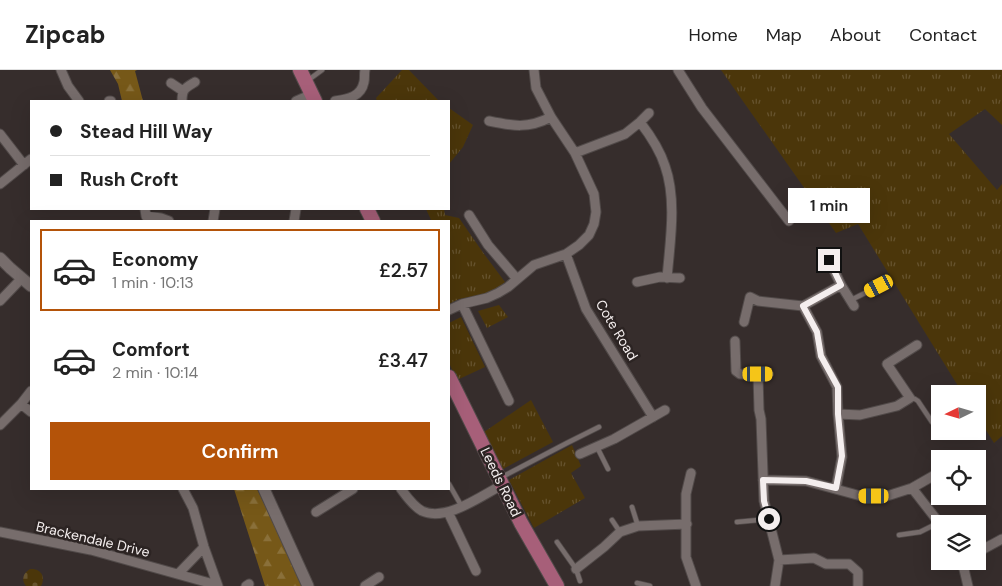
<!DOCTYPE html>
<html lang="en">
<head>
<meta charset="utf-8">
<style>
  :root { --surface:#fff; --page:#f2f2f2; --text:#222; --muted:#767676; --line:#e0e0e0; --accent:#b45309 }
  body { margin:0; font-family:"DM Sans",sans-serif; background:var(--page); color:var(--text); height:100vh; display:flex; flex-direction:column; font-size:19px; white-space:nowrap }
  * { box-sizing:border-box; margin:0 }
  p { font-size:16px; color:var(--muted) }
  .icon { flex:none; width:28px; height:28px; fill:none; stroke:currentColor; stroke-width:2; stroke-linecap:round; stroke-linejoin:round }
  .map { position:relative; flex:1; overflow:hidden }
  .details { position:absolute; left:30px; top:150px; width:420px; height:270px; display:flex; flex-direction:column; background:var(--surface); border-radius:0px; box-shadow:0 5px 20px #0002 }
  .details>* { flex:none }
  .guide { position:absolute; left:30px; top:30px; width:420px; height:110px; border-radius:0px; box-shadow:0 5px 20px #0002; display:grid; align-content:center; height:110px; padding:0 20px; background:var(--surface) }
  .needle { width:32px; rotate:265deg }
  .buttons { position:absolute; left:931px; top:315px; display:grid; gap:10px }
  .buttons a { display:grid; place-items:center; width:55px; height:55px; border-radius:0px; background:var(--surface); box-shadow:0 5px 20px #0002; font-size:25px }
  .end { position:absolute; width:22px; height:22px; margin:-11px; border:6px solid #f4eeee; background:#111; box-shadow:0 0 0 2px #111 }
  .from { border-radius:50% }
  .bubble { position:absolute; height:35px; border-radius:0px; background:var(--surface); box-shadow:0 5px 20px #0002; font-size:16px; font-weight:600; line-height:35px; text-align:center }
  .car { position:absolute; width:15px; height:30px; margin:-15px -8px; border-radius:6px; box-shadow:0 0 4px 1px #0007; background:linear-gradient(#f5c518 24%,#345 0 40%,#f5c518 0 76%,#345 0 86%,#f5c518 0) }
  .guide b { display:flex; align-items:center; gap:18px; height:48px; font-size:19px }
  .guide b+b { border-top:1px solid var(--line) }
  .guide i { width:12px; height:12px; background:var(--text) }
  ul { padding:9px 0 0; list-style:none }
  li { display:flex; align-items:center; gap:15px; height:82px; margin:0 10px 8px; padding:0 10px; border:2px solid transparent; border-radius:0px }
  li div { flex:1 }
  li b { display:block; font-size:19px }
  li em { font-style:normal; font-weight:600 }
  li.current { border-color:var(--accent) }
  li>.icon { width:45px; height:45px; stroke-width:1.5 }
  .action { display:flex; gap:10px; margin-top:auto; padding:10px 20px }
  .action a { flex:1; height:58px; border-radius:0px; background:var(--accent); color:#fff; font-size:20px; font-weight:600; line-height:58px; text-align:center }
  header { display:flex; align-items:center; gap:30px; box-sizing:border-box; height:70px; padding:0 25px; background:var(--surface); border-bottom:1px solid var(--line) }
  header strong { font-size:24px }
  nav { display:flex; gap:28px; margin-inline-start:auto; font-size:18px }
  .map>svg:first-child { display:block }
  .grass { fill:url(#grass-tufts) }
  .forest { fill:url(#forest-firs) }
  .cemetery { fill:url(#cemetery-stones) }
  .lines { fill:none; stroke-linecap:round; stroke-linejoin:round }
  .lane-casing { stroke:#514a49; stroke-width:6 }
  .street-casing { stroke:#514a49; stroke-width:11 }
  .secondary-casing { stroke:#514a49; stroke-width:13 }
  .primary-casing { stroke:#514a49; stroke-width:16 }
  .lane { stroke:#776d6c; stroke-width:4.5 }
  .street { stroke:#776d6c; stroke-width:9 }
  .secondary { stroke:#776d6c; stroke-width:11 }
  .primary { stroke:#a75f79; stroke-width:14 }
  .route { stroke:#f4eeee; stroke-width:6 }
  .labels { text-anchor:middle; dominant-baseline:central; stroke-width:5; stroke-linejoin:round; paint-order:stroke }
  .street-label { font-size:14px; fill:#f4eeee; stroke:#2c2423 }
</style>
</head>
<body>
<header>
<strong>Zipcab</strong>
<nav><a>Home</a><a>Map</a><a>About</a><a>Contact</a></nav>
</header>
<div class="map">
<svg width="1002" height="516" viewBox="0 0 1002 516">
  <defs>
    <pattern id="grass-tufts" width="24" height="20" patternUnits="userSpaceOnUse" patternTransform="scale(1.25)"><rect width="24" height="20" fill="#4b360a"/><path d="M3 7l-1-3M5 7V3M7 7l1-3M15 17l-1-3M17 17v-4M19 17l1-3" fill="none" stroke="#66532e"/></pattern>
    <pattern id="forest-firs" width="22" height="20" patternUnits="userSpaceOnUse" patternTransform="scale(1.25)"><rect width="22" height="20" fill="#765818"/><path d="M5 1l3.5 6h-7zM16 11l3.5 6h-7z" fill="#8a703a"/></pattern>
    <pattern id="cemetery-stones" width="16" height="16" patternUnits="userSpaceOnUse" patternTransform="scale(1.25)"><rect width="16" height="16" fill="#4b360a"/><path d="M2 7V4a2 2 0 0 1 4 0v3zM10 15v-3a2 2 0 0 1 4 0v3z" fill="#66532e"/></pattern>
  </defs>
  <rect width="100%" height="100%" fill="#362d2c"/>
  <path class="grass" d="M402 0H409L439 31H377L376 28Z
    M721 0H1002V55L985 39 949 64 997 120 1002 114V366L994 373 978 347V324H963L858 154 836 163Z
    M449 38 473 55 463 77 449 94Z
    M426 139H444L445 145 459 148 484 184 505 212 491 224 459 229 449 234V151H430L431 150Z
    M499 235 508 247 487 258 478 241Z
    M461 247 485 297 457 310 449 293V253Z
    M531 330 553 372 503 399 484 362Z
    M572 375 581 396 571 403 585 428 534 458 509 410Z"/>
  <path class="forest" d="M110 0H137L135 1 143 31H122L118 14Z
    M234 419H257L305 516H265Z"/>
  <path class="cemetery" d="M30 499C41 498 46 507 41 516H26C21 510 23 503 30 499Z"/>
  <g class="lines">
    <defs>
      <path id="lane" d="M307 11 322 0
        M851 230 879 216
        M758 305 771 304
        M910 328 915 329 918 331 932 352
        M597 377 608 399
        M500 408 567 373 599 357
        M449 414 462 437
        M632 437 638 456
        M612 450 620 462
        M737 452 769 449
        M899 465 920 462 938 453
        M557 472 576 499 580 511
        M637 513 650 516"/>
      <path id="street" d="M61 0 68 16 79 31
        M678 0 702 38 789 151
        M171 13 183 21
        M109 31H111
        M182 31C182 19 185 18 195 12
        M296 31 312 24
        M335 31C348 29 361 27 364 12 365 8 364 4 365 0
        M489 51C513 56 528 59 551 47
        M640 52C650 65 660 80 665 96 677 130 670 172 667 208
        M0 64 24 95
        M575 83 625 64 640 52 649 43
        M0 114 31 89
        M145 139 146 146 161 148 169 151
        M469 145 488 175 517 209
        M213 151 215 139
        M294 151 296 139
        M566 184 586 239 653 347
        M637 212 660 207 680 208
        M841 215 854 236
        M0 231 22 208
        M462 234 509 331
        M803 236 817 262 821 286 837 317 838 344 842 387 836 418
        M449 240 462 234 487 228 498 223 508 217 534 195 566 184 579 175 589 165 594 154 596 142 594 124 575 83 551 47 536 18 534 0
        M744 252 750 227 758 231 803 236 841 215 829 190
        M735 271 736 301 740 304 758 305 759 340 761 349 764 431 779 490 775 516
        M21 334 31 342
        M838 344 860 345 897 336 910 328 887 294 917 275
        M0 355 21 334 31 321
        M580 384 614 369 665 340
        M691 403 686 424V487L696 516
        M763 410 806 411 861 426H887L912 418 940 402
        M912 418 940 454
        M183 419 193 438 204 477 218 516
        M401 419C407 427 413 436 422 441 446 452 481 426 502 415
        M316 442 353 419
        M448 442 476 501
        M0 462 91 480 217 515
        M978 482 1002 469
        M779 490 814 488 826 494H849L858 502V516
        M962 491 968 516
        M576 499 604 477 620 462 638 456 687 454
        M178 504 204 477
        M246 516 249 514
        M365 516 379 507"/>
      <path id="secondary" d="M0 188 10 198 31 216
        M264 419 308 516"/>
      <path id="primary" d="M300 0 315 31
        M367 139 373 151
        M449 307 521 453 557 516"/>
    </defs>
    <use href="#lane" class="lane-casing"/>
    <use href="#street" class="street-casing"/>
    <use href="#secondary" class="secondary-casing"/>
    <use href="#primary" class="primary-casing"/>
    <use href="#lane" class="lane"/>
    <use href="#street" class="street"/>
    <use href="#secondary" class="secondary"/>
    <use href="#primary" class="primary"/>
  </g>
  <g class="lines">
    <path class="route" d="M769 449 764 431 763 410 806 411 836 418 842 386 838 344V317L821 286 817 262 803 236 841 215 829 190"/>
  </g>
  <g class="labels">
    <g class="street-label">
      <text transform="translate(617 260) rotate(59)">Cote Road</text>
      <text transform="translate(501 412) rotate(64)">Leeds Road</text>
      <text transform="translate(93 469) rotate(13)">Brackendale Drive</text>
    </g>
  </g>
</svg>
<div class="buttons">
<a><svg class="needle" viewBox="-14 -14 28 28"><path d="M0-13l5 13h-10z" fill="#e53935"/><path d="M0 13l5-13h-10z" fill="#767676"/></svg></a>
<a><svg class="icon" aria-label="locate" viewBox="0 0 24 24"><circle cx="12" cy="12" r="6"/><path d="M12 2v4M12 18v4M2 12h4M18 12h4"/></svg></a>
<a><svg class="icon" aria-label="layers" viewBox="0 0 24 24"><path d="M12 4l9 5-9 5-9-5zM3 14l9 5 9-5"/></svg></a>
</div>
<i class="end from" style="left:769px;top:449px"></i>
<i class="end" style="left:829px;top:190px"></i>
<div class="bubble" style="left:788px;top:118px;width:82px">1 min</div>
<i class="car" style="left:879px;top:216px;rotate:243deg"></i>
<i class="car" style="left:758px;top:304px;rotate:90deg"></i>
<i class="car" style="left:874px;top:426px;rotate:270deg"></i>
<div class="guide">
<b><i class="from"></i>Stead Hill Way</b>
<b><i></i>Rush Croft</b>
</div>
<section class="details">
<ul>
<li class="current"><svg class="icon" aria-label="car" viewBox="0 0 24 24"><path d="M5 17H2v-5l4-1 3-4h7l3 4 3 1v5h-3M9 17h6M6 11h13"/><circle cx="7" cy="17" r="2"/><circle cx="17" cy="17" r="2"/></svg><div><b>Economy</b><p>1 min · 10:13</p></div><em>£2.57</em></li>
<li><svg class="icon" aria-label="car" viewBox="0 0 24 24"><path d="M5 17H2v-5l4-1 3-4h7l3 4 3 1v5h-3M9 17h6M6 11h13"/><circle cx="7" cy="17" r="2"/><circle cx="17" cy="17" r="2"/></svg><div><b>Comfort</b><p>2 min · 10:14</p></div><em>£3.47</em></li>
</ul>
<div class="action"><a>Confirm</a></div>
</section>
</div>
</body>
</html>
